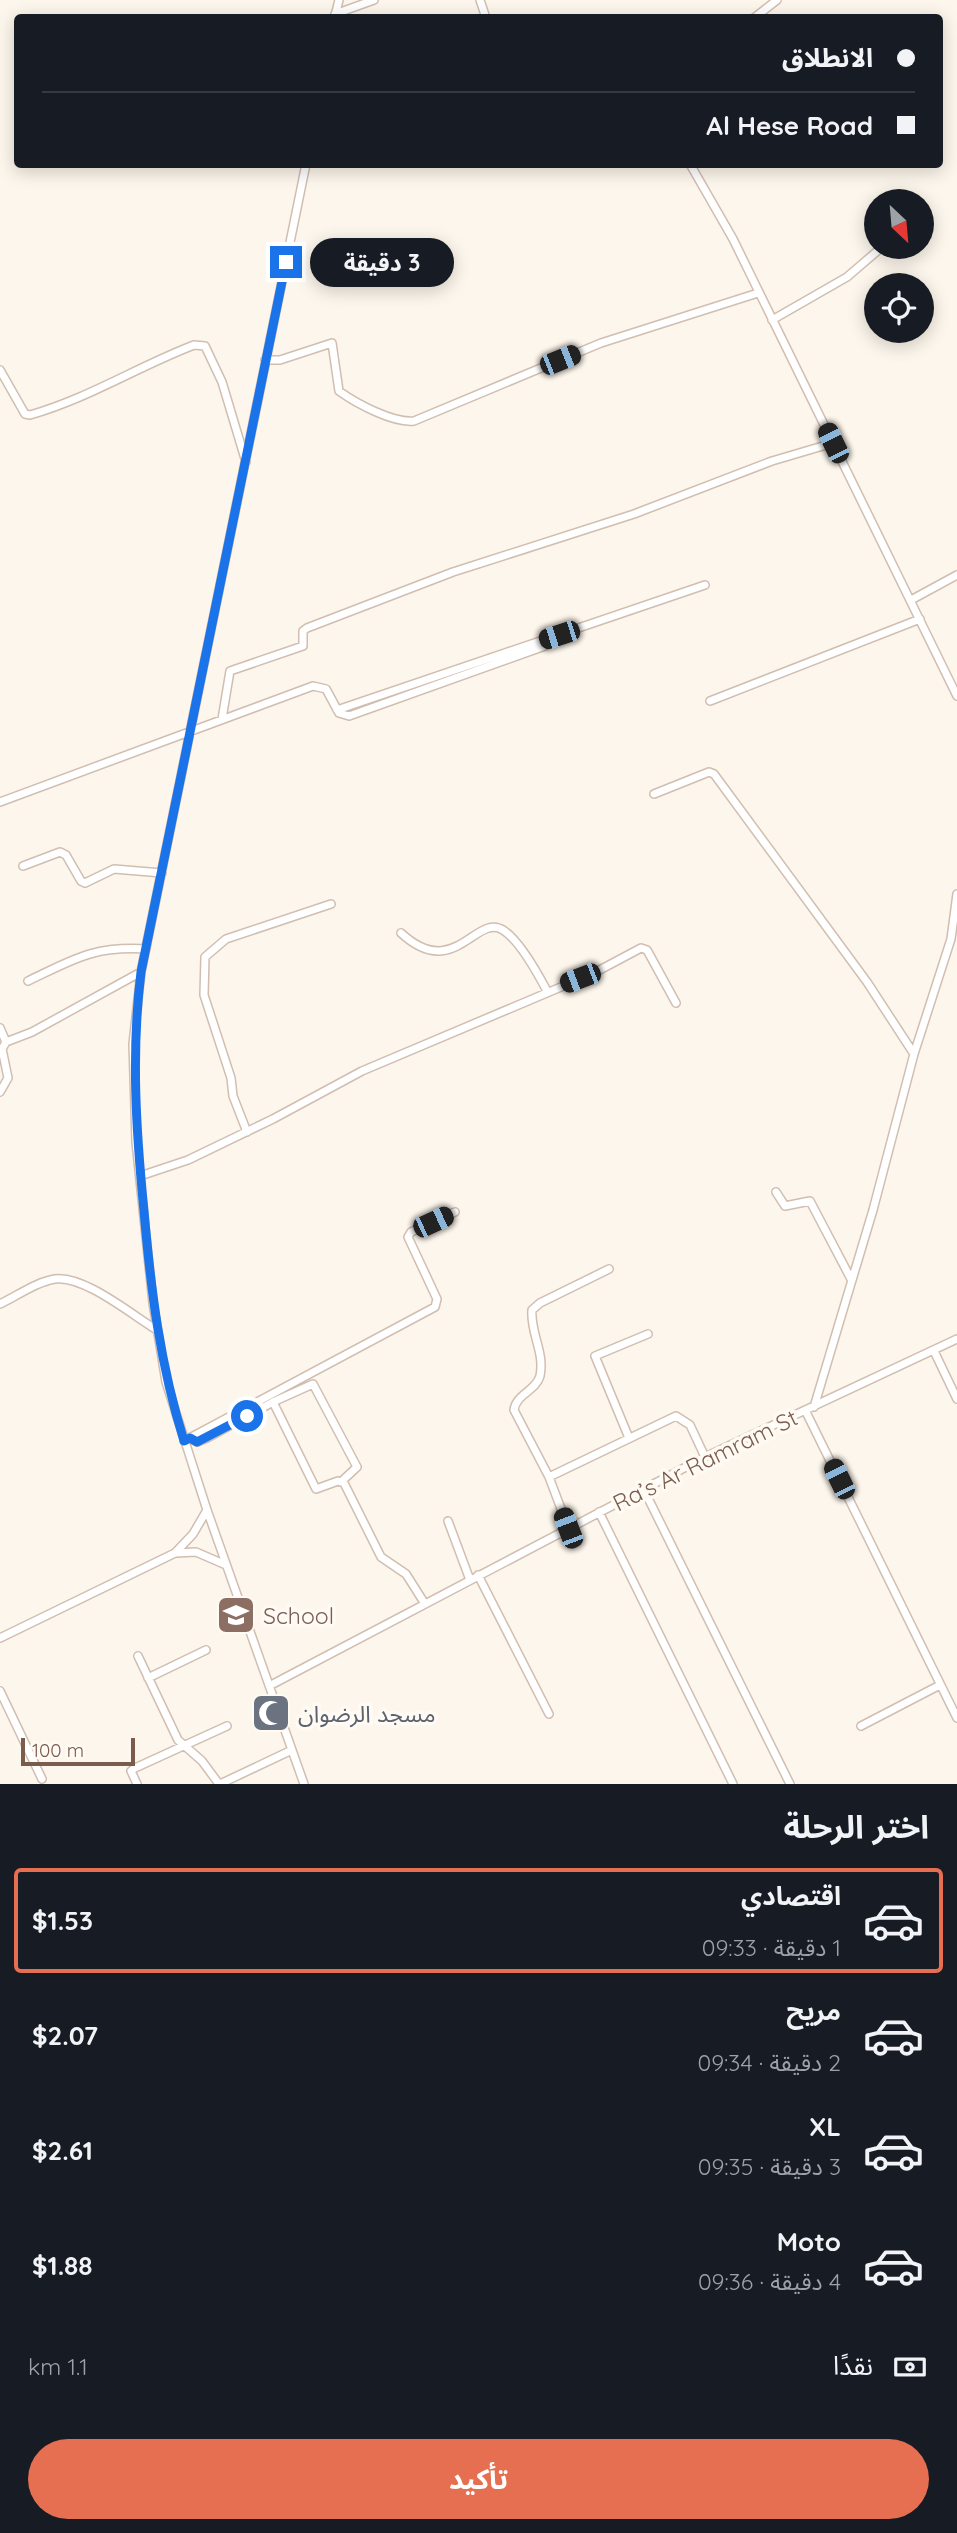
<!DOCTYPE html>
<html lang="ar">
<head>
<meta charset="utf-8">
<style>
  :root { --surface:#171b24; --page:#20242c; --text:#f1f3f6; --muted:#9ea1a6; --line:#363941; --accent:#e76f51 }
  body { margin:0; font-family:Quicksand,"Noto Sans Arabic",sans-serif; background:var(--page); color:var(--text); direction:rtl; height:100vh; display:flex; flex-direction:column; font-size:26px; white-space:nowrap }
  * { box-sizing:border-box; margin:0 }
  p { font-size:23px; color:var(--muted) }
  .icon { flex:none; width:38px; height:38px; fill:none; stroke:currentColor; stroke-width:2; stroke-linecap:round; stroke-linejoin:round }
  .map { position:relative; height:1784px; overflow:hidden; direction:ltr }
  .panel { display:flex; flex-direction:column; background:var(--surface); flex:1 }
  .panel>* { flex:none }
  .top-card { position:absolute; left:14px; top:14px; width:929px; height:154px; border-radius:7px; box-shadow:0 4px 18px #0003; direction:rtl; display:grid; align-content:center; height:154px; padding:0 28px; background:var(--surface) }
  .needle { width:46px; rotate:154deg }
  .buttons { position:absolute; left:864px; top:189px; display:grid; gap:14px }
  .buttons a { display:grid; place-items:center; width:70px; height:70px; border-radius:50%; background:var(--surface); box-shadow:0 4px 18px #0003; font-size:35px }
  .scale { position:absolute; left:21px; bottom:18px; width:114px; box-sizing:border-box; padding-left:7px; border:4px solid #7a5c4d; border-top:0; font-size:19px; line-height:24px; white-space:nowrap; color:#7a5c4d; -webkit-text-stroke:5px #fffaf3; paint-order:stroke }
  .end { position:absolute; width:32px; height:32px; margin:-16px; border:9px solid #1a73e8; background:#fff; box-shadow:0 0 0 4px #fff }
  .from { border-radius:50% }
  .bubble { position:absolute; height:49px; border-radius:24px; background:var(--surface); box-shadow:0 4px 18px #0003; font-size:23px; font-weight:700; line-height:49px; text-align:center; direction:rtl }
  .car { position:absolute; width:21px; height:42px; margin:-21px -10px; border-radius:9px; box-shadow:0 0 5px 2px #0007; background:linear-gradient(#222 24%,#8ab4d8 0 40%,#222 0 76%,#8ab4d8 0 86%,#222 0) }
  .top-card b { display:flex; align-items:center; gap:24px; height:66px; font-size:26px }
  .top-card b+b { border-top:2px solid var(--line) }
  .top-card i { width:18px; height:18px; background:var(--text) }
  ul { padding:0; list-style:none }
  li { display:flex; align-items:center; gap:21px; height:105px; margin:0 14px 10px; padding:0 14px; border:4px solid transparent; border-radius:7px }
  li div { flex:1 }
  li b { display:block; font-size:26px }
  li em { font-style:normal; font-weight:700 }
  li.on { border-color:var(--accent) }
  li>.icon { width:63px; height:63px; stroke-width:1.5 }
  h2 { padding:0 28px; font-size:32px; line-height:84px }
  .pay { display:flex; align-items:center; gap:18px; height:77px; padding:0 28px; font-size:26px }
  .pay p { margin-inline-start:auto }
  .action { display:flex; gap:14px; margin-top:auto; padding:14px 28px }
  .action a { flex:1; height:80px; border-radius:42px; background:var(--accent); color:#fff; font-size:28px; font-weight:700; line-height:80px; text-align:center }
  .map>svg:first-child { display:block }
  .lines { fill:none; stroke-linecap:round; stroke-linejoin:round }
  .minor-casing { stroke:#d1beb0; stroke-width:10 }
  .minor { stroke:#fff; stroke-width:7 }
  .route { stroke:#1a73e8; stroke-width:9 }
  .labels { text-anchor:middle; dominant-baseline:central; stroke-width:7; stroke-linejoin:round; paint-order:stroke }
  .street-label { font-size:23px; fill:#7a5c4d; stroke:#fffaf3 }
  .education-label { font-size:23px; fill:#785e54; stroke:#fffaf3; text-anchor:start }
  .worship-label { font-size:23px; fill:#5b616d; stroke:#fffaf3; text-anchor:start }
</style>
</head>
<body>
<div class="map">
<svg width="957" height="1784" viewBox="0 0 957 1784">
  <rect width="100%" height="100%" fill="#fdf6ec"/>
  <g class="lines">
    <defs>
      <path id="minor" d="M480 0 486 18
        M335 14 374 0
        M335 16 339 0
        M754 18 777 0
        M690 164 733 239 957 696
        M772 320 847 277 882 247
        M265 360H280L332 343 339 391C357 404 393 423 414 421L601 343 758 293
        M0 370 25 414 30 415C89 398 137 367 194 345L205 346 222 382 246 462
        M911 600 957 575
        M710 701 920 619
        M337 710 705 585
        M222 719 230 671 303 646V631L307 628 453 572 634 514 772 461 833 443
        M654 794 709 772 714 774 867 982 914 1054 873 1210 814 1407
        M0 802 313 686 326 689 339 713 349 716 545 646
        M23 866 60 852 66 855 81 881 85 883 114 869 162 873
        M401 933C454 982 476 913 503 930 519 940 538 974 547 991
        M28 981C74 959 93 946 146 949
        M0 1028 6 1042
        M914 1054 951 939 957 894
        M0 1092 8 1078 2 1049 6 1042 32 1032 141 972
        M247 1132 233 1096 231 1078 204 995 205 957 226 939 331 904
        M140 1176 188 1160 273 1119 362 1071 594 973 641 948 647 950 676 1003
        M776 1192 785 1206 810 1201 851 1279
        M0 1304C17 1296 36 1282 55 1279 84 1275 132 1315 157 1330
        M934 1351 957 1399
        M273 1402 313 1384 357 1467 342 1481
        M806 1412 957 1718
        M190 1438 197 1442 207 1438 273 1402 316 1489 338 1481 344 1483 381 1557 406 1574 425 1604
        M629 1438 595 1356 648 1334
        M184 1441 435 1307 437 1299 408 1237 411 1232 455 1212
        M549 1477 676 1416 690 1425 705 1457
        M644 1490 790 1784
        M599 1512 733 1784
        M448 1521 470 1580
        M568 1527 549 1477 514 1410C516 1394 536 1391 540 1376 545 1352 530 1333 532 1310L540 1303 609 1269
        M176 1553 196 1552 226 1565
        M478 1575 549 1714
        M0 1638 175 1553 193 1534 207 1510
        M138 1656 178 1740 202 1761 219 1784
        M148 1678 206 1650
        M271 1685 705 1457 957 1339
        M0 1691 42 1779
        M861 1726 940 1685
        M137 1784 131 1771 135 1768 227 1726
        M220 1784 292 1750
        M304 1784 207 1510 166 1382 153 1303 136 1142 133 1044 141 972 306 164"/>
    </defs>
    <use href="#minor" class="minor-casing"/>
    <use href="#minor" class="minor"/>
  </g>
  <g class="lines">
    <path class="route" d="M247 1416 197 1442 190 1438 184 1441C160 1364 151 1291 144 1211 136 1130 131 1053 141 972L286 262"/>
  </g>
  <defs>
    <symbol id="school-square" viewBox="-11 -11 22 22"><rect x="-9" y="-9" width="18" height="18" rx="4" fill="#8d6e63" stroke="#fffaf3"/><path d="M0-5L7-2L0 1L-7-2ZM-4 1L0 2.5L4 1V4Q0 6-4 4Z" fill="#fff"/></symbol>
    <symbol id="mosque-square" viewBox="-11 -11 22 22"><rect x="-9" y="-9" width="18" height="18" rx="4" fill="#6b7280" stroke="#fffaf3"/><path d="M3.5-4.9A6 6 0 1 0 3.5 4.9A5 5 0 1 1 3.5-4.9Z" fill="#fff"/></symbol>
  </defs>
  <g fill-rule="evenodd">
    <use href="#school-square" x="214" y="1593" width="44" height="44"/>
    <use href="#mosque-square" x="249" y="1691" width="44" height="44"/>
  </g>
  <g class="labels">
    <g class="street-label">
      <text transform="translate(705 1460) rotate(-26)">Ra’s Ar Ramram St</text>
    </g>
    <g class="education-label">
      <text x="263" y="1615">School</text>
    </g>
    <g class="worship-label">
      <text x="298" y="1713">مسجد الرضوان</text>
    </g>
  </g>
</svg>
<div class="buttons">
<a><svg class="needle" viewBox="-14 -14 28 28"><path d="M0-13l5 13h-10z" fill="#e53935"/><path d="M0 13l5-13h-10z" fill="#9ea1a6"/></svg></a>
<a><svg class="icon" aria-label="locate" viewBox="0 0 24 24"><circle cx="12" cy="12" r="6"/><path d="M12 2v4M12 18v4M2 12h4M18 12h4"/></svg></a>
</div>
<div class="scale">100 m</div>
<i class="end from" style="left:247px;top:1416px"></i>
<i class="end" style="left:286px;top:262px"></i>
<div class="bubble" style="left:310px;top:238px;width:144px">3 دقيقة</div>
<i class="car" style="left:560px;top:360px;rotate:68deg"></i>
<i class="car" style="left:833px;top:443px;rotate:334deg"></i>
<i class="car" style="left:559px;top:635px;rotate:252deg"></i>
<i class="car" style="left:580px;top:978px;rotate:249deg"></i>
<i class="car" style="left:433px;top:1222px;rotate:65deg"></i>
<i class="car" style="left:839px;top:1479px;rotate:334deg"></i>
<i class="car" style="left:568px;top:1528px;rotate:339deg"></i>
<div class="top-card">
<b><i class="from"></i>الانطلاق</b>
<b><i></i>Al Hese Road</b>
</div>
</div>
<section class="panel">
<h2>اختر الرحلة</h2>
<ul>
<li class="on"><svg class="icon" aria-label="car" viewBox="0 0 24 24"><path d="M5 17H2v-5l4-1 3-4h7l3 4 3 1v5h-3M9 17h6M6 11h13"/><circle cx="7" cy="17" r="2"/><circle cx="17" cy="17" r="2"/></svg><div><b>اقتصادي</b><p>1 دقيقة · 09:33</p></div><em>$1.53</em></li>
<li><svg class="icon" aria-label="car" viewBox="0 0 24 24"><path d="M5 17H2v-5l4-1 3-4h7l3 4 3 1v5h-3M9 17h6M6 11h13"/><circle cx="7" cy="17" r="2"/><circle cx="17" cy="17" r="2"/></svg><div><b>مريح</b><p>2 دقيقة · 09:34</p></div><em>$2.07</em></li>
<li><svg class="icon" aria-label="car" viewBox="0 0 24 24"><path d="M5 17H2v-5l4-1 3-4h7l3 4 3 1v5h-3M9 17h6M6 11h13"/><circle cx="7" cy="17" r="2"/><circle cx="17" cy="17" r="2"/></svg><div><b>XL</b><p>3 دقيقة · 09:35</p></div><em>$2.61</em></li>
<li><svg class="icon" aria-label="car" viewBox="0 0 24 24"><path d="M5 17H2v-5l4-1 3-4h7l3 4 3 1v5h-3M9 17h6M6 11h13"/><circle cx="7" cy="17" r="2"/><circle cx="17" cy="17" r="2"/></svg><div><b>Moto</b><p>4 دقيقة · 09:36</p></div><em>$1.88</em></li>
</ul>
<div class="pay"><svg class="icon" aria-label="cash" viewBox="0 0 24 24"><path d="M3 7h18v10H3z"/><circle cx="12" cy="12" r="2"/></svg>نقدًا<p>1.1 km</p></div>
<div class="action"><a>تأكيد</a></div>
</section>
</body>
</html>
